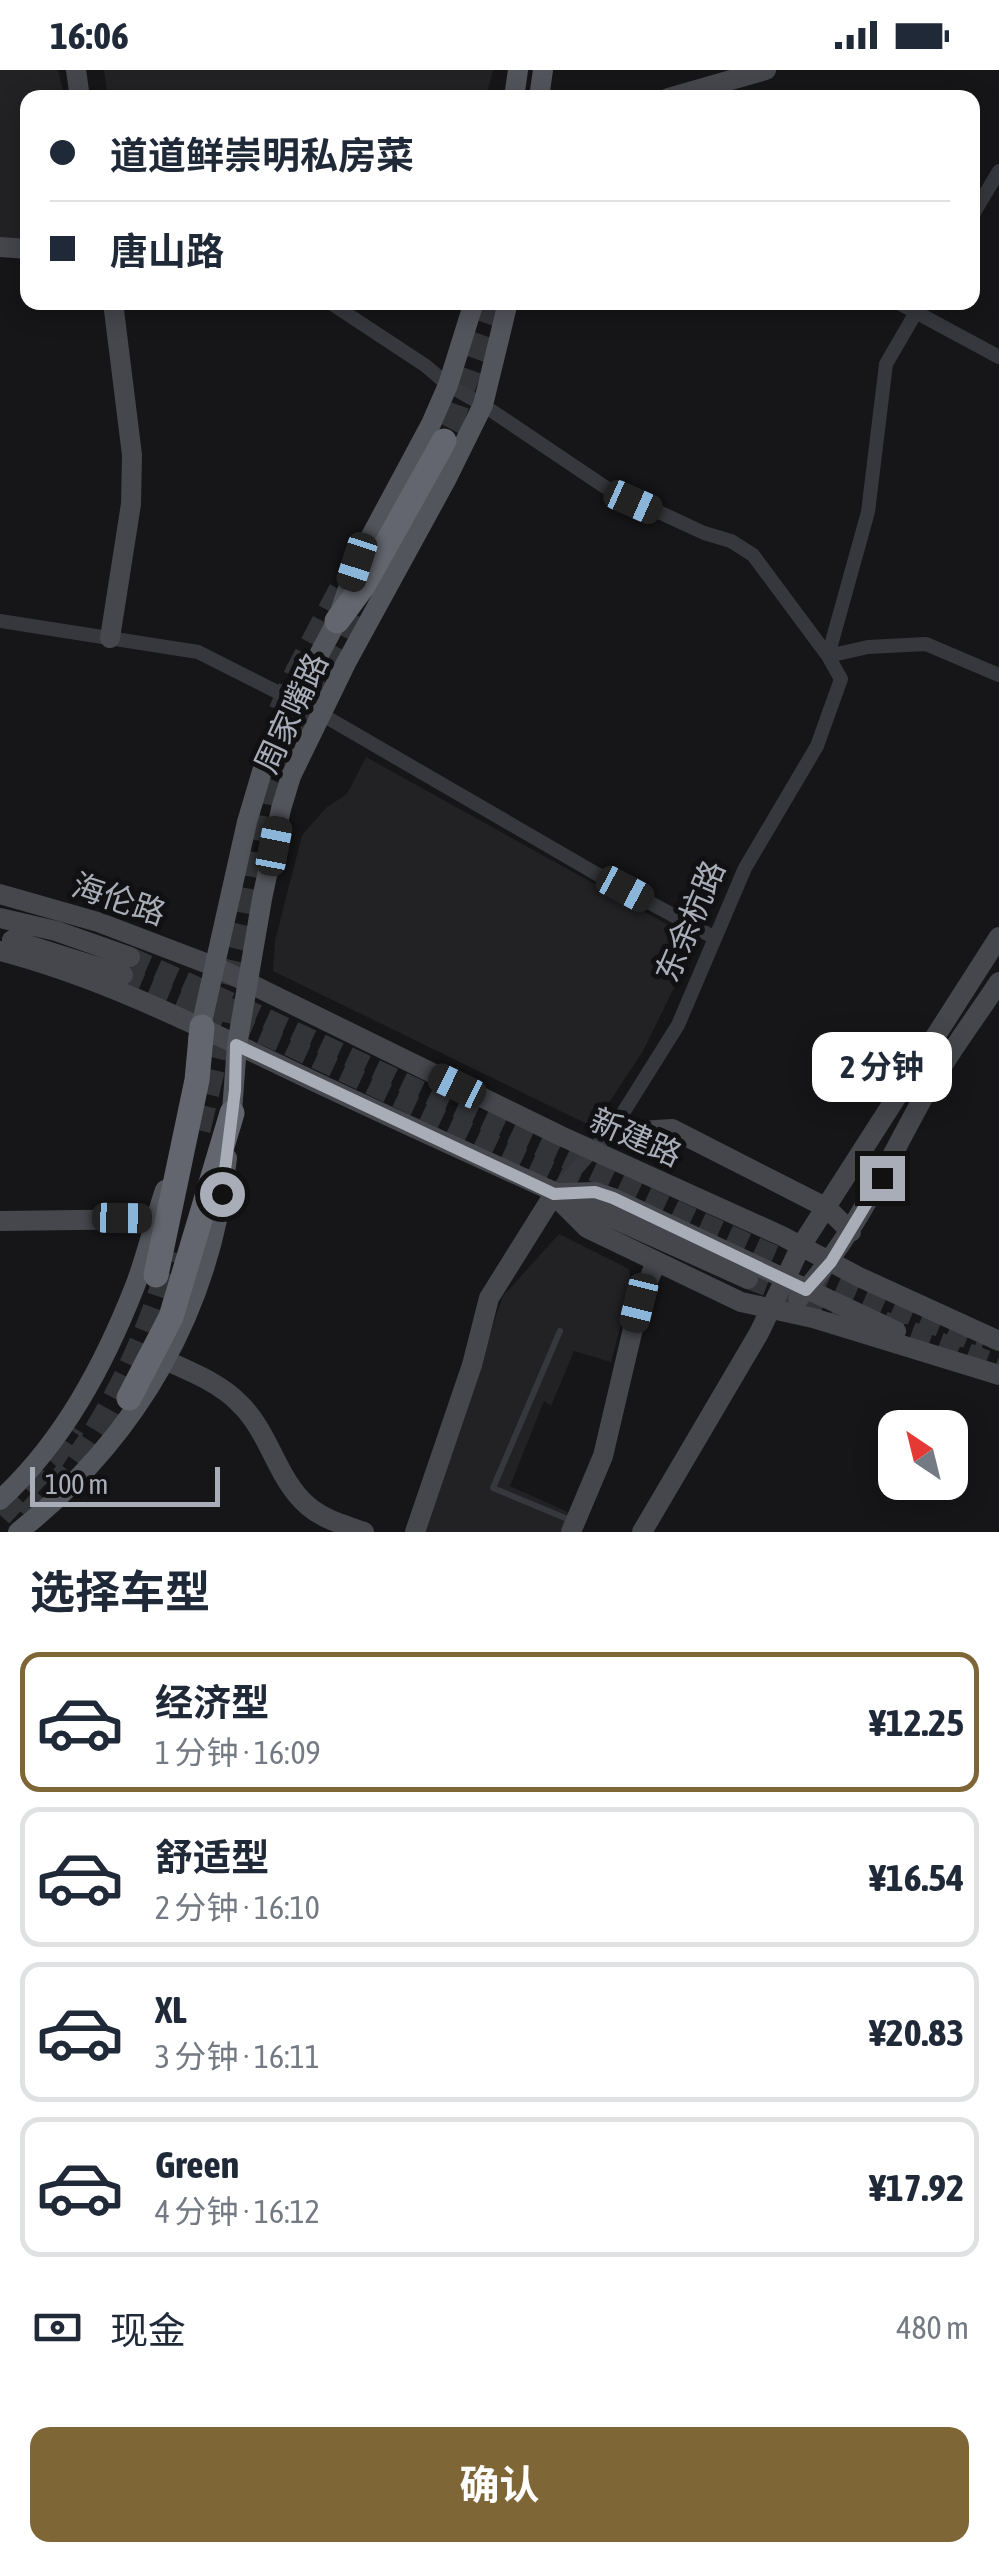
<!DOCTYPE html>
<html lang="zh">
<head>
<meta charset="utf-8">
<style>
  :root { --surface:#fff; --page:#f2f2f3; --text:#1f2937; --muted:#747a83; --line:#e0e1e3; --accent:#7e6636 }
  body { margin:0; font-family:"Asap Condensed","Noto Sans SC",sans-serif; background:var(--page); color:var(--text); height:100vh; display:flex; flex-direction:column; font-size:38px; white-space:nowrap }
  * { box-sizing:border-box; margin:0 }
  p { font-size:32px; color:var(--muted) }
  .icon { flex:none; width:55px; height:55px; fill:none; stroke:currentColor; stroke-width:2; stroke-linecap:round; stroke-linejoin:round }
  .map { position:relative; height:1462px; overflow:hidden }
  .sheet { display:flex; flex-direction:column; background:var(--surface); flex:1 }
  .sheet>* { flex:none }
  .hud { position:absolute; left:20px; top:20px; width:960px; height:220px; border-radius:20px; box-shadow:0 5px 25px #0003; display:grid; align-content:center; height:220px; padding:0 30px; background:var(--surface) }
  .needle { width:65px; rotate:325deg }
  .fabs { position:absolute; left:878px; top:1340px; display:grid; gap:20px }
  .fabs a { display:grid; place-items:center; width:90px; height:90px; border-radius:20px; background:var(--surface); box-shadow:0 5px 25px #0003; font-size:50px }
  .scale { position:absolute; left:30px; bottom:25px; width:190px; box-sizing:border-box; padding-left:10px; border:5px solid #a8adb8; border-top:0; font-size:28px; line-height:35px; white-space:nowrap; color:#a8adb8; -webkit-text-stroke:8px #111113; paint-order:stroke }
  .end { position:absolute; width:45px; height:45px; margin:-22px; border:12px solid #a8adb8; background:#111; box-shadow:0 0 0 5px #111 }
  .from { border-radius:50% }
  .bubble { position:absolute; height:70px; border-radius:20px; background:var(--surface); box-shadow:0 5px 25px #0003; font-size:32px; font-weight:700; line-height:70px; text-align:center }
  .car { position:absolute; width:30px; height:60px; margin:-30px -15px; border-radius:12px; box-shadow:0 0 8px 2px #0007; background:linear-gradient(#222 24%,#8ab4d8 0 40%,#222 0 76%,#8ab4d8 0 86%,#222 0) }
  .hud b { display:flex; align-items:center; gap:35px; height:95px; font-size:38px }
  .hud b+b { border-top:2px solid var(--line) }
  .hud i { width:25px; height:25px; background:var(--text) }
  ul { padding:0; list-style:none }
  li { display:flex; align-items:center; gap:30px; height:140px; margin:0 20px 15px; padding:0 10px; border:5px solid var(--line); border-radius:20px }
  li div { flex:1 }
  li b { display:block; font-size:38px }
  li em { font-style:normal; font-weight:700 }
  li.current { border-color:var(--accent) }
  li>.icon { width:90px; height:90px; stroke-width:1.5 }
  h2 { padding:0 30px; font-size:45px; line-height:120px }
  .pay { display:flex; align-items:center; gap:25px; height:110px; padding:0 30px; font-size:38px }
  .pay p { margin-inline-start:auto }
  .button { display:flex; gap:20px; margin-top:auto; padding:20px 30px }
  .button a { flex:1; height:115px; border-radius:20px; background:var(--accent); color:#fff; font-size:40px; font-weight:700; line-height:115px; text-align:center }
  .status { display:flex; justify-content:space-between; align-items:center; height:70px; padding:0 50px; background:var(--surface); direction:ltr }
  .status svg { height:28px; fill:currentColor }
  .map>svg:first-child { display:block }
  .built { fill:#222225 }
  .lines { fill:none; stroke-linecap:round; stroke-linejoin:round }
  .secondary-tunnel { stroke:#333438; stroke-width:20; stroke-dasharray:20 10; stroke-linecap:butt }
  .highway-tunnel { stroke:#333438; stroke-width:25; stroke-dasharray:25 12; stroke-linecap:butt }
  .lane { stroke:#37383d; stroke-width:6 }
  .street { stroke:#37383d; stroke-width:14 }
  .secondary { stroke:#45474d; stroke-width:20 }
  .primary { stroke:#53555c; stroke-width:20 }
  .highway { stroke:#63666e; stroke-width:25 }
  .route { stroke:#a8adb8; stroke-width:12 }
  .labels { text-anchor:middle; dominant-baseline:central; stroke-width:10; stroke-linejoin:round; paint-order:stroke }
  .street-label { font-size:32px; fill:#a8adb8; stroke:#111113 }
</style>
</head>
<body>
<div class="status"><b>16:06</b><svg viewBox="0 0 49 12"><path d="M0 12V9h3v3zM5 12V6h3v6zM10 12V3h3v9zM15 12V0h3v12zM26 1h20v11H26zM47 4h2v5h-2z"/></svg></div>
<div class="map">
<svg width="999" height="1462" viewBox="0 0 999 1462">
  <rect width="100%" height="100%" fill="#161618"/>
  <path class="built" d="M0 0H58L63 20 64 27 28 28 27 174 0 170Z
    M104 0H493L486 27 108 28Z
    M366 687 697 871 643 981 593 1057 273 901 275 871 302 765 327 737 347 724Z
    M559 1164 629 1199 631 1216 611 1292 574 1281 551 1336 544 1331 510 1416 570 1443 561 1462H420L503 1226Z"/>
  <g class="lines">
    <path class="secondary-tunnel" d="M130 887C416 1013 694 1157 983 1275
      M123 905 287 975 584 1117
      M748 1209 854 1249
      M884 1251 999 1295"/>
    <path class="highway-tunnel" d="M430 390 451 351 493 232
      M281 641 297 603 341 520
      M198 1060 249 845 272 712 307 633 358 533
      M0 1445 52 1389 73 1357
      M27 1447C42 1429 60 1413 74 1394 114 1341 158 1247 172 1182"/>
    <path class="lane" d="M560 1261 493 1418 570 1450"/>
    <path class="street" d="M972 146 999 101
      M329 232 426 296 448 315 483 335 605 417 704 463 731 471 753 485 828 586 841 609 817 676 745 798 678 955 616 1054 554 1124
      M897 232 999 287
      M0 551 198 582 321 644 595 803 715 868
      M828 586 868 442 886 294 922 232
      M828 586 868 577 926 574 999 605"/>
    <path class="secondary" d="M76 0 80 28
      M668 28 766 0
      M0 177 28 179
      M110 568 131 434 132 385 113 232
      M0 824 98 852 216 897 561 1066 782 1166 859 1207 999 1271
      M0 848 56 861 130 887
      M12 870 123 905
      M0 881C115 911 221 968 328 1018 467 1083 607 1146 748 1209
      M609 1063 672 1059 827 1138 851 1162
      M561 1123 595 1122 613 1128 896 1261
      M558 1129 587 1158 741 1232 813 1248 999 1305
      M0 1151 155 1149
      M798 1229C856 1164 882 1102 923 1028 945 988 974 950 999 912
      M167 1291C192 1302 221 1314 240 1334 270 1363 277 1410 308 1436 324 1450 345 1455 364 1462
      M415 1462 472 1295 489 1228 554 1124
      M571 1462 603 1386 639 1233 656 1192
      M642 1462 759 1263 801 1176 999 867"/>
    <path class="primary" d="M514 28 518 0
      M539 28 543 0
      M198 970 247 752 269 678 337 551 357 492 431 354 448 315 474 232
      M231 1055 237 975 262 829 281 739 291 706 346 593 446 410 483 335 508 232
      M0 1430C63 1372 104 1295 135 1216 147 1185 154 1152 165 1120
      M18 1462C137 1368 211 1241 227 1088"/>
    <path class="highway" d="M337 551 363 516 444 371
      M156 1205 197 1010 202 957
      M129 1328 171 1247 232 1043"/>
  </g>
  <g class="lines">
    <path class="route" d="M222 1124 235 1020 236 975 554 1124 595 1122 613 1128 806 1220 831 1192 882 1108"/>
  </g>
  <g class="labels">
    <g class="street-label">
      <text transform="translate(291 643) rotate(-65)">周家嘴路</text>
      <text transform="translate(119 829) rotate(19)">海伦路</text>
      <text transform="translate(690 851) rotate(-67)">东余杭路</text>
      <text transform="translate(636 1067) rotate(24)">新建路</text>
    </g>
  </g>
</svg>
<div class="fabs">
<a><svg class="needle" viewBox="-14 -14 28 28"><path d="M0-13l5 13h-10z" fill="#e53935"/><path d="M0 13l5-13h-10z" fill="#747a83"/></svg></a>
</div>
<div class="scale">100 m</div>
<i class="end from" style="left:222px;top:1124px"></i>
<i class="end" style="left:882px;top:1108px"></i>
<div class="bubble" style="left:812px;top:962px;width:140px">2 分钟</div>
<i class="car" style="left:633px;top:432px;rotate:114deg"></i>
<i class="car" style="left:357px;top:492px;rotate:198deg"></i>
<i class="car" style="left:274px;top:776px;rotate:11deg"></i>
<i class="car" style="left:625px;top:819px;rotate:118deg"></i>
<i class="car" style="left:457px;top:1016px;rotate:296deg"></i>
<i class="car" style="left:122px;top:1148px;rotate:91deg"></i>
<i class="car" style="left:639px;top:1233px;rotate:194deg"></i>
<div class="hud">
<b><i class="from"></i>道道鲜崇明私房菜</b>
<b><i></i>唐山路</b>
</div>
</div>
<section class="sheet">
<h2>选择车型</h2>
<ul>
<li class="current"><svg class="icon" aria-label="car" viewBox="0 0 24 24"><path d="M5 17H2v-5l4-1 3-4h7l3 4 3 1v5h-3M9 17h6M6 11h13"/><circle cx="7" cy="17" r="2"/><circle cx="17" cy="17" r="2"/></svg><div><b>经济型</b><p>1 分钟 · 16:09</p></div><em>¥12.25</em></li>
<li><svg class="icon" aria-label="car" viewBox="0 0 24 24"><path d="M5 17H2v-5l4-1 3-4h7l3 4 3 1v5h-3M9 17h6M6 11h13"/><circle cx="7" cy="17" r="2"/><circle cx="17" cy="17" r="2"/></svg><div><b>舒适型</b><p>2 分钟 · 16:10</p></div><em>¥16.54</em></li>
<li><svg class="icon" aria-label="car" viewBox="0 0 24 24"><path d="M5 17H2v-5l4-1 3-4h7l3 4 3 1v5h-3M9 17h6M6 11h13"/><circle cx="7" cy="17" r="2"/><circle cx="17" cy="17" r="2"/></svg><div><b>XL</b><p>3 分钟 · 16:11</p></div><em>¥20.83</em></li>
<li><svg class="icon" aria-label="car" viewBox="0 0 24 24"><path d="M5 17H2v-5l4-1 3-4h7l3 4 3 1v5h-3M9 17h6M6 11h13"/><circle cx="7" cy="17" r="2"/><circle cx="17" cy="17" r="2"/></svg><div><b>Green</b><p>4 分钟 · 16:12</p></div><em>¥17.92</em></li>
</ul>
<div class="pay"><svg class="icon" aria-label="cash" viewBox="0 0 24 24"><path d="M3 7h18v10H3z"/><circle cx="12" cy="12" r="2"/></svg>现金<p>480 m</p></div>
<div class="button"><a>确认</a></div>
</section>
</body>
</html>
